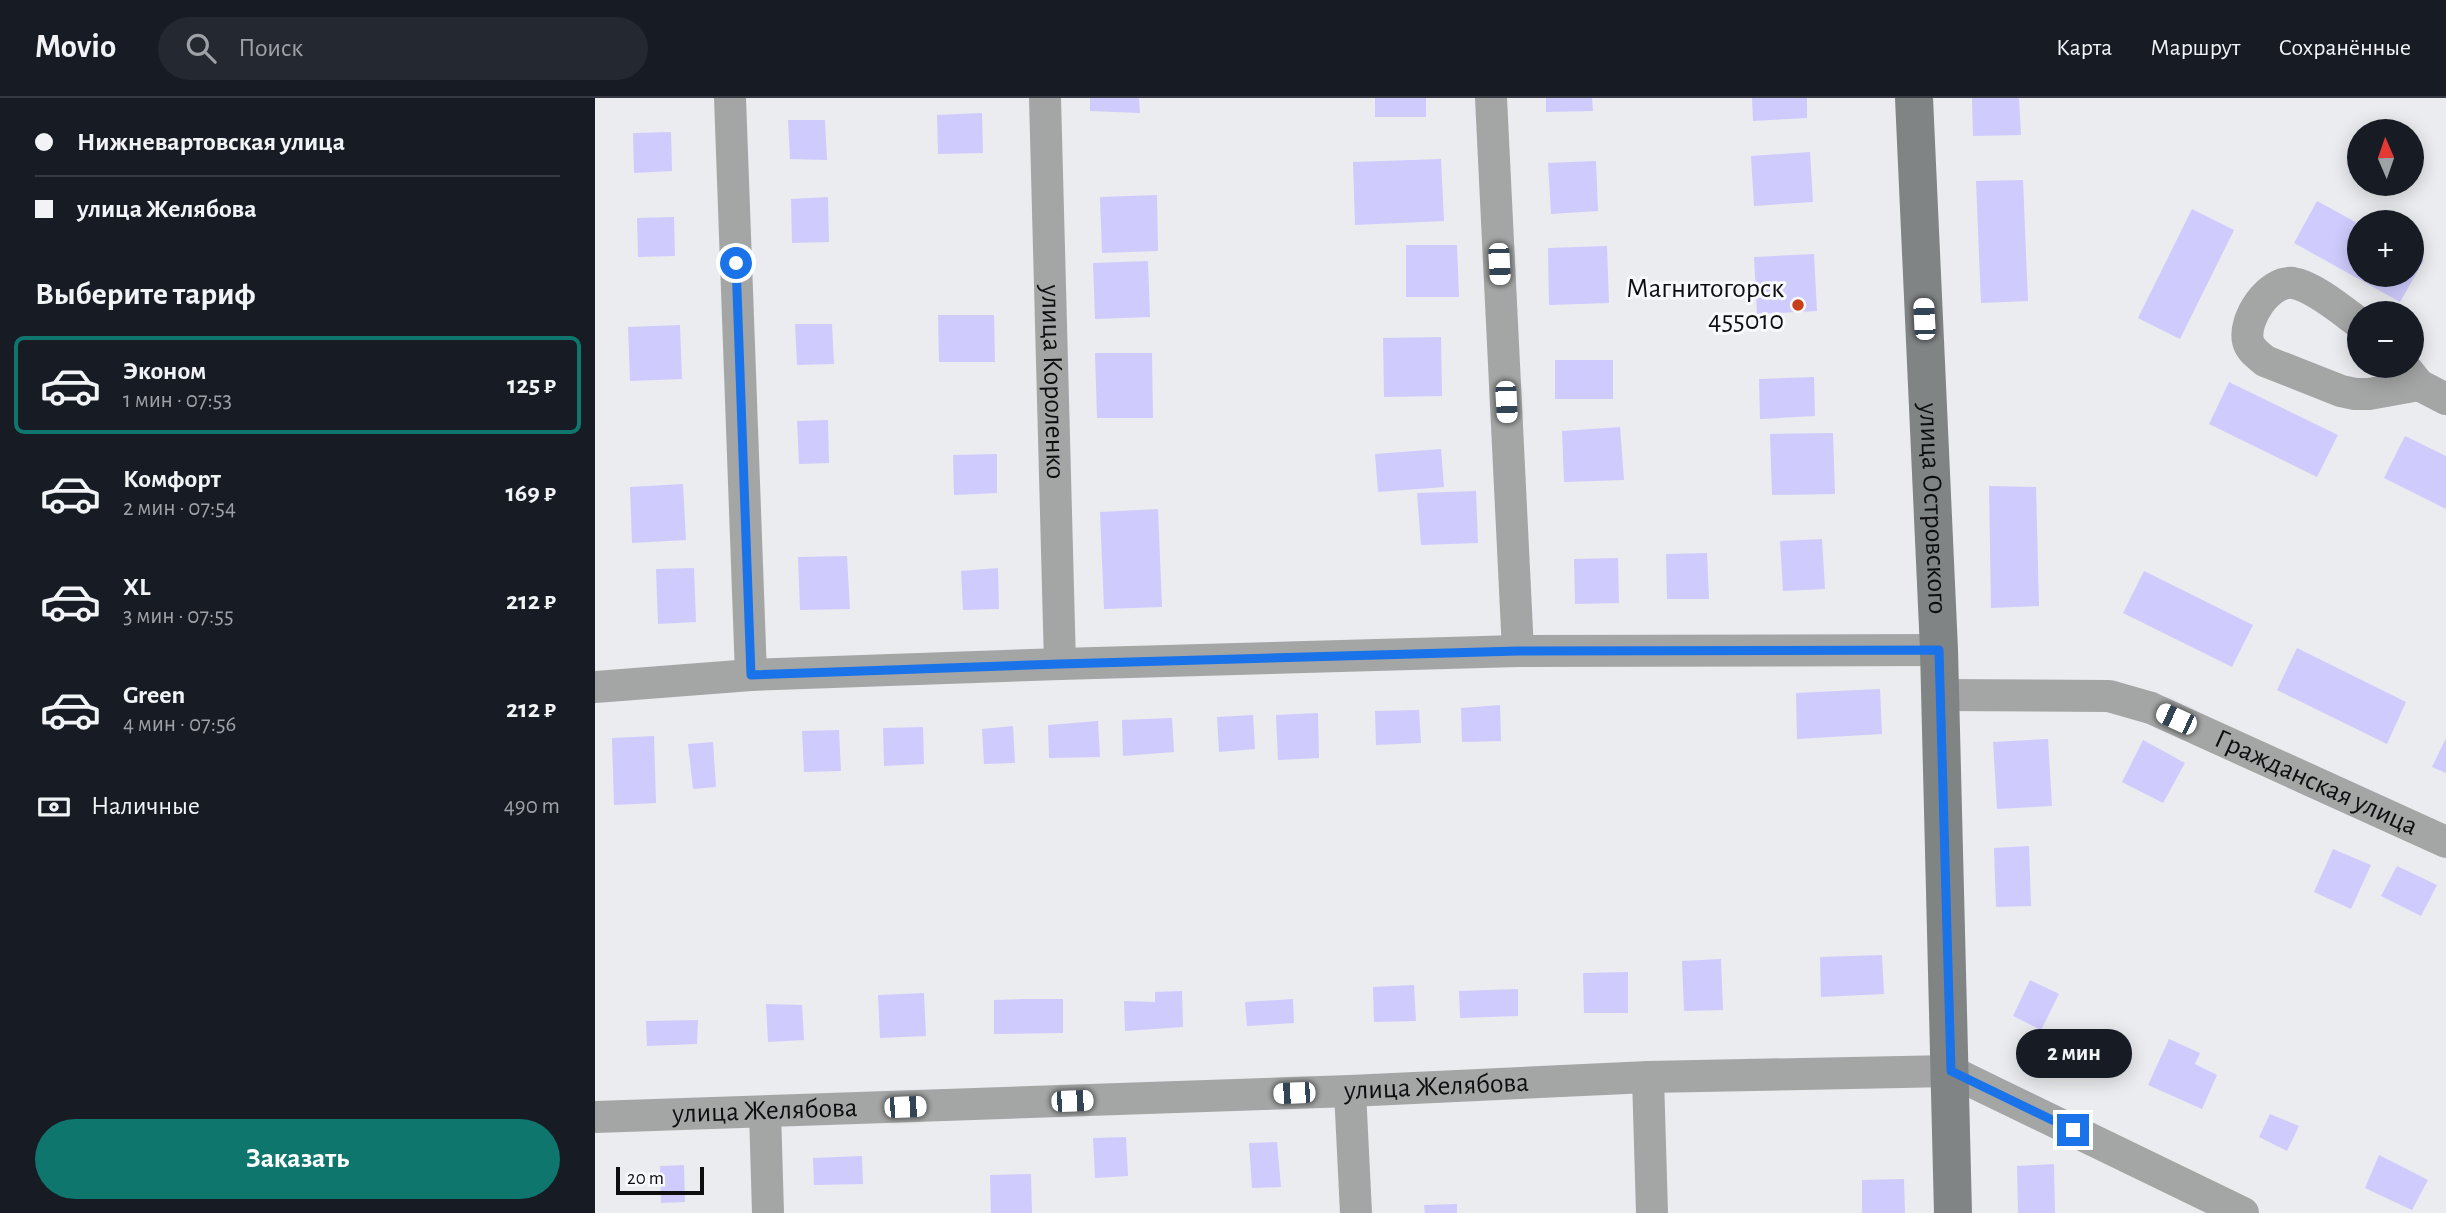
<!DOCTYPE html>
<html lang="ru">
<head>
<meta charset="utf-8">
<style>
  :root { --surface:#171b24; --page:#242831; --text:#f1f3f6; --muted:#9ea1a6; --line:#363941; --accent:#0f766e }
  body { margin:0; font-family:"Alegreya Sans",sans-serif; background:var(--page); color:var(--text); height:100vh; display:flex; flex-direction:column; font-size:26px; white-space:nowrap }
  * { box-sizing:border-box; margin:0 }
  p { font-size:23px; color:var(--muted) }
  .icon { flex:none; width:38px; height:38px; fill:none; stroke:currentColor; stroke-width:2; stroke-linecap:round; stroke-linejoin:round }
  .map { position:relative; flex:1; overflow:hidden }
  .sheet { display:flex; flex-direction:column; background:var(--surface); width:595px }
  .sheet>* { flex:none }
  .guide { display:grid; align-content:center; height:154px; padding:0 35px; background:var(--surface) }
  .needle { width:46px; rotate:358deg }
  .controls { position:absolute; left:1752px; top:21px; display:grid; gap:14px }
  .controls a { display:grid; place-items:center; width:77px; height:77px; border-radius:50%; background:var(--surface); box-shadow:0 4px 18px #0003; font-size:35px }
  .scale { position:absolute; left:21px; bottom:18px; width:88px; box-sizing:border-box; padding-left:7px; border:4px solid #0d0e0f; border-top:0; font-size:19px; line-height:24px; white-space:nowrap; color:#0d0e0f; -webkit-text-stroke:5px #f7f9fd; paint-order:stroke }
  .end { position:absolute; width:32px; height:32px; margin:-16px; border:9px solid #1a73e8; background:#fff; box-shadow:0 0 0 4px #fff }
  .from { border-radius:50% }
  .bubble { position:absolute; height:49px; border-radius:24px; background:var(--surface); box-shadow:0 4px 18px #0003; font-size:23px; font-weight:700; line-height:49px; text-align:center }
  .car { position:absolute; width:21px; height:42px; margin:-21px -10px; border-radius:9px; box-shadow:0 0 5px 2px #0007; background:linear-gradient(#fff 24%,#345 0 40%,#fff 0 76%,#345 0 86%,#fff 0) }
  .guide b { display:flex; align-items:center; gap:24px; height:66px; font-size:26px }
  .guide b+b { border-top:2px solid var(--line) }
  .guide i { width:18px; height:18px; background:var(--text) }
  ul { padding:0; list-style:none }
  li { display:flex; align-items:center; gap:21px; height:98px; margin:0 14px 10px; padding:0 21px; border:4px solid transparent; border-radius:10px }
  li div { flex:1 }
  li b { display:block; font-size:26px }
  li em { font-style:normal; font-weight:700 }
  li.on { border-color:var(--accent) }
  li>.icon { width:63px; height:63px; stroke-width:1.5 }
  h2 { padding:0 35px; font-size:32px; line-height:84px }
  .pay { display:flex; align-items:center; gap:18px; height:77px; padding:0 35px; font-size:26px }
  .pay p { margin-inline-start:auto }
  .action { display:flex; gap:14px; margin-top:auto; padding:14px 35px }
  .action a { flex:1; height:80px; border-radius:42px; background:var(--accent); color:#fff; font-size:28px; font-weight:700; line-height:80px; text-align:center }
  header { display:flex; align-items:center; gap:42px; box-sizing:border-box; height:98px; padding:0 35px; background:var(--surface); border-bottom:2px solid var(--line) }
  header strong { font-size:33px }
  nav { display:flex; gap:38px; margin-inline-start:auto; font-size:24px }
  .search { width:490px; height:63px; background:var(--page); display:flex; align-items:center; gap:18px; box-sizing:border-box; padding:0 24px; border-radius:38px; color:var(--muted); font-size:26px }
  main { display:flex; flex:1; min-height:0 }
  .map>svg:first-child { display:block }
  .building { fill:#cfcbfd }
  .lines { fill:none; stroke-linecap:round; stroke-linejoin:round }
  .street { stroke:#a4a6a6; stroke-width:32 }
  .secondary { stroke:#818485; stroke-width:38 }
  .route { stroke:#1a73e8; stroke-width:9 }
  .poi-dot { fill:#c73e19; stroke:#f7f9fd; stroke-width:2.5 }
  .labels { text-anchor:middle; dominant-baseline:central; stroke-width:6; stroke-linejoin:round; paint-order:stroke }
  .poi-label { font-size:28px; fill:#0d0e0f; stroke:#f7f9fd; text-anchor:end }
  .street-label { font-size:28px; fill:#0d0e0f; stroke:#f7f9fd }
</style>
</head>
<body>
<header>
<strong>Movio</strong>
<div class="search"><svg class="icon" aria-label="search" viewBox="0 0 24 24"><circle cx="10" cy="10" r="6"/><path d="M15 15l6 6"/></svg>Поиск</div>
<nav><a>Карта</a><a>Маршрут</a><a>Сохранённые</a></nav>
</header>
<main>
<section class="sheet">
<div class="guide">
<b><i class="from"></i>Нижневартовская улица</b>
<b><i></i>улица Желябова</b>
</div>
<h2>Выберите тариф</h2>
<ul>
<li class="on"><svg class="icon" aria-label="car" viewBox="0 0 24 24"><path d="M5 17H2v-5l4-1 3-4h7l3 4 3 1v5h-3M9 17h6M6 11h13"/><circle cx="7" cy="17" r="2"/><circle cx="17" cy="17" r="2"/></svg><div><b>Эконом</b><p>1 мин · 07:53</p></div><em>125 ₽</em></li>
<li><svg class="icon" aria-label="car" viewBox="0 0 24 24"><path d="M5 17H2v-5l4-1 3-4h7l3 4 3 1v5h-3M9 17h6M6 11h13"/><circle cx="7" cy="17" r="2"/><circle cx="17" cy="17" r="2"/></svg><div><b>Комфорт</b><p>2 мин · 07:54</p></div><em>169 ₽</em></li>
<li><svg class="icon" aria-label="car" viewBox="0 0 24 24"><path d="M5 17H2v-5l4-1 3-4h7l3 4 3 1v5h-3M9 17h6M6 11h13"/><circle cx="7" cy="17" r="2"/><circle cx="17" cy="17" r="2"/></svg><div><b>XL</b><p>3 мин · 07:55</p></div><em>212 ₽</em></li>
<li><svg class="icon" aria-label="car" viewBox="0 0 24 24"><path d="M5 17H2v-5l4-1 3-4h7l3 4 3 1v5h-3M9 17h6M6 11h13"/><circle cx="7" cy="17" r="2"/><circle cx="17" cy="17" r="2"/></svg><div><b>Green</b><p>4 мин · 07:56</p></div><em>212 ₽</em></li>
</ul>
<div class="pay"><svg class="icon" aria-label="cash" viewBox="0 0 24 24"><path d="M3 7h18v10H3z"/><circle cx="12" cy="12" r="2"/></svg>Наличные<p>490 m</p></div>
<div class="action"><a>Заказать</a></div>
</section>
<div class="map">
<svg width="1851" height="1115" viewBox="0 0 1851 1115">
  <rect width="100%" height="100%" fill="#eaecef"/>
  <path class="building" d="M495 0H544L545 15 495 13Z
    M780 0H831V19H780Z
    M951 0H997L998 13 951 14Z
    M1157 0H1212V20L1158 23Z
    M1377 0H1424L1426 37 1378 38Z
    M387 15 388 55 343 56 342 17Z
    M193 22H230L232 62 195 61Z
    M76 34 77 73 39 75 38 35Z
    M1215 54 1218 104 1159 108 1156 58Z
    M846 61 849 123 760 127 758 64Z
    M1001 63 1003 113 956 116 953 65Z
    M1428 82 1433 203 1386 205 1381 83Z
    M562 97 563 153 507 155 505 99Z
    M233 99 234 144 197 145 196 101Z
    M1722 103 1764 126V177H1816V155L1829 162 1805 204 1699 145Z
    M1597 111 1639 132 1585 241 1543 220Z
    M79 119 80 158 43 159 42 120Z
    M811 147H862L864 199H811Z
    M1012 148 1014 205 954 207 953 150Z
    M1219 156 1222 213 1162 216 1159 159Z
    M553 163 555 219 500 221 498 165Z
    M343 217H399L400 264H344Z
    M200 226H237L239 266 202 267Z
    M85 227 87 281 35 283 33 229Z
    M846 239 847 298 789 299 788 240Z
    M500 255H557L558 320H502Z
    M960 262H1018V301H960Z
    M1219 279 1220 318 1165 321 1164 281Z
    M1634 284 1743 337 1722 379 1614 326Z
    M233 322 234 365 204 366 202 323Z
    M1025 329 1029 382 969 384 967 333Z
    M1238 335 1240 396 1177 397 1175 336Z
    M1810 338 1851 358V411L1789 380Z
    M846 351 849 389 783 394 780 356Z
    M402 356V395L359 397 358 357Z
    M88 386 91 442 37 445 35 389Z
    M1394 388 1441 389 1444 508 1396 510Z
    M881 393 883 445 826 447 822 395Z
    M563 411 567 509 509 511 505 414Z
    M1227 441 1230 491 1188 493 1185 443Z
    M1112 455 1114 501H1072L1071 456Z
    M252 458 255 511 205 512 203 459Z
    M1023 460 1024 505 980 506 979 461Z
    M99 470 101 524 63 526 61 471Z
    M403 470 404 511 368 512 366 473Z
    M1549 473 1658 527 1637 569 1528 515Z
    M1702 550 1811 604 1792 646 1682 592Z
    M1285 591 1287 636 1202 641 1201 595Z
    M905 607 906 643 867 644 866 610Z
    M824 612 826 645 781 647 780 613Z
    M723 615 724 660 683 662 681 617Z
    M658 617 660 651 624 654 622 619Z
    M577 620 579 654 528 658 527 622Z
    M503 623 505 659 454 660 453 627Z
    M418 628 420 665 389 666 387 631Z
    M328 629 329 666 289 668 288 630Z
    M244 632 246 673 209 674 207 633Z
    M59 638 61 705 19 707 17 640Z
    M1851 640V675L1837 669Z
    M1453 641 1457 708 1402 711 1398 644Z
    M1548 642 1590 665 1568 705 1527 684Z
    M118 644 121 689 98 691 93 646Z
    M1434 748 1436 808 1401 809 1399 750Z
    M1738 751 1776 767 1756 811 1719 794Z
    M1802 768 1842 787 1826 818 1786 798Z
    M1287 857 1289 896 1226 899 1225 859Z
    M1126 861 1128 912 1089 913 1087 863Z
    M1033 874V915H989L988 875Z
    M1435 882 1464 896 1446 932 1418 918Z
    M819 887 821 923 779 924 778 889Z
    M923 891V918L865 920 864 893Z
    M587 893 588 929 530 933 529 903 560 904V894Z
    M329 895 331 938 285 940 283 897Z
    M428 901H468V935L399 936V902Z
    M698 901 699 925 652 928 650 904Z
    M171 906 207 907 209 942 173 944Z
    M103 922 102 946 52 948 51 923Z
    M1574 941 1605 955 1600 966 1622 977 1607 1011 1553 987Z
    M1675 1016 1704 1028 1692 1053 1664 1039Z
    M531 1039 533 1078 500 1080 498 1040Z
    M682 1044 686 1089 657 1090 654 1045Z
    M1784 1057 1833 1082 1817 1112 1770 1090Z
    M267 1058 268 1086 219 1087 218 1060Z
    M1459 1066 1460 1115H1423L1422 1068Z
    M89 1067 90 1104 66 1105 65 1068Z
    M436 1076 437 1115H396L395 1077Z
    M1309 1081 1310 1115H1267V1082Z
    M862 1106V1115H830L829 1107Z"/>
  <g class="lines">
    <g class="street">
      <path d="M135 0 156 577"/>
      <path id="s1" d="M450 0 465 566"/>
      <path d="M896 0 923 553"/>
      <path d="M1764 225C1748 213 1718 188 1698 185 1674 182 1648 221 1653 243 1655 252 1663 257 1670 263L1746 293 1760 296H1774L1824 287"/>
      <path d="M1812 272 1824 287 1851 301"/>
      <path d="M0 589 156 577 465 566 923 553 1344 552"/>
      <path id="s2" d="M1345 597 1514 598 1556 610 1851 744"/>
      <path d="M1053 979 1057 1115"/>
      <path d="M755 993 761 1115"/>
      <path d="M170 1014 173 1115"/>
      <path id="s3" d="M0 1019 755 993 1053 979 1355 973 1648 1115"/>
    </g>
    <path class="secondary" id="s4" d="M1319 0 1344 552 1358 1115"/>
  </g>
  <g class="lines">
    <path class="route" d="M141 165 156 577 465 566 923 553 1344 552 1356 973 1478 1032"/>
  </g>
  <circle class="poi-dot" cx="1203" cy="207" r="7"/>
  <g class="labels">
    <g class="poi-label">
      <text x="1189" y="191">Магнитогорск<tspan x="1189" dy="32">455010</tspan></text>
    </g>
    <g class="street-label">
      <text stroke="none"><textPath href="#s1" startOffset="284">улица Короленко</textPath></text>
      <text stroke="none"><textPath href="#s4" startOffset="411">улица Островского</textPath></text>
      <text stroke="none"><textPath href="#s2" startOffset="394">Гражданская улица</textPath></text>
      <text stroke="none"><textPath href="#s3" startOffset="842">улица Желябова</textPath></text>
      <text stroke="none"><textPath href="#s3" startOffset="170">улица Желябова</textPath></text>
    </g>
  </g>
</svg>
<div class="controls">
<a><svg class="needle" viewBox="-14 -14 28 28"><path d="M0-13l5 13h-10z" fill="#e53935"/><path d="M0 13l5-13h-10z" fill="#9ea1a6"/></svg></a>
<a>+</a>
<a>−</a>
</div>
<div class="scale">20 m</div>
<i class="end from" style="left:141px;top:165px"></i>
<i class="end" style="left:1478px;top:1032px"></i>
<div class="bubble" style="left:1421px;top:931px;width:116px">2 мин</div>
<i class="car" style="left:904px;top:166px;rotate:177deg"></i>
<i class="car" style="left:1329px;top:221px;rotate:357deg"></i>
<i class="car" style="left:911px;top:304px;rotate:177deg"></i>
<i class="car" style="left:1581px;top:621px;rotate:295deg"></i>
<i class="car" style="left:699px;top:995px;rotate:268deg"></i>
<i class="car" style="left:477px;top:1003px;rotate:88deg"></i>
<i class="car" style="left:310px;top:1009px;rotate:88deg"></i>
</div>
</main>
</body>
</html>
